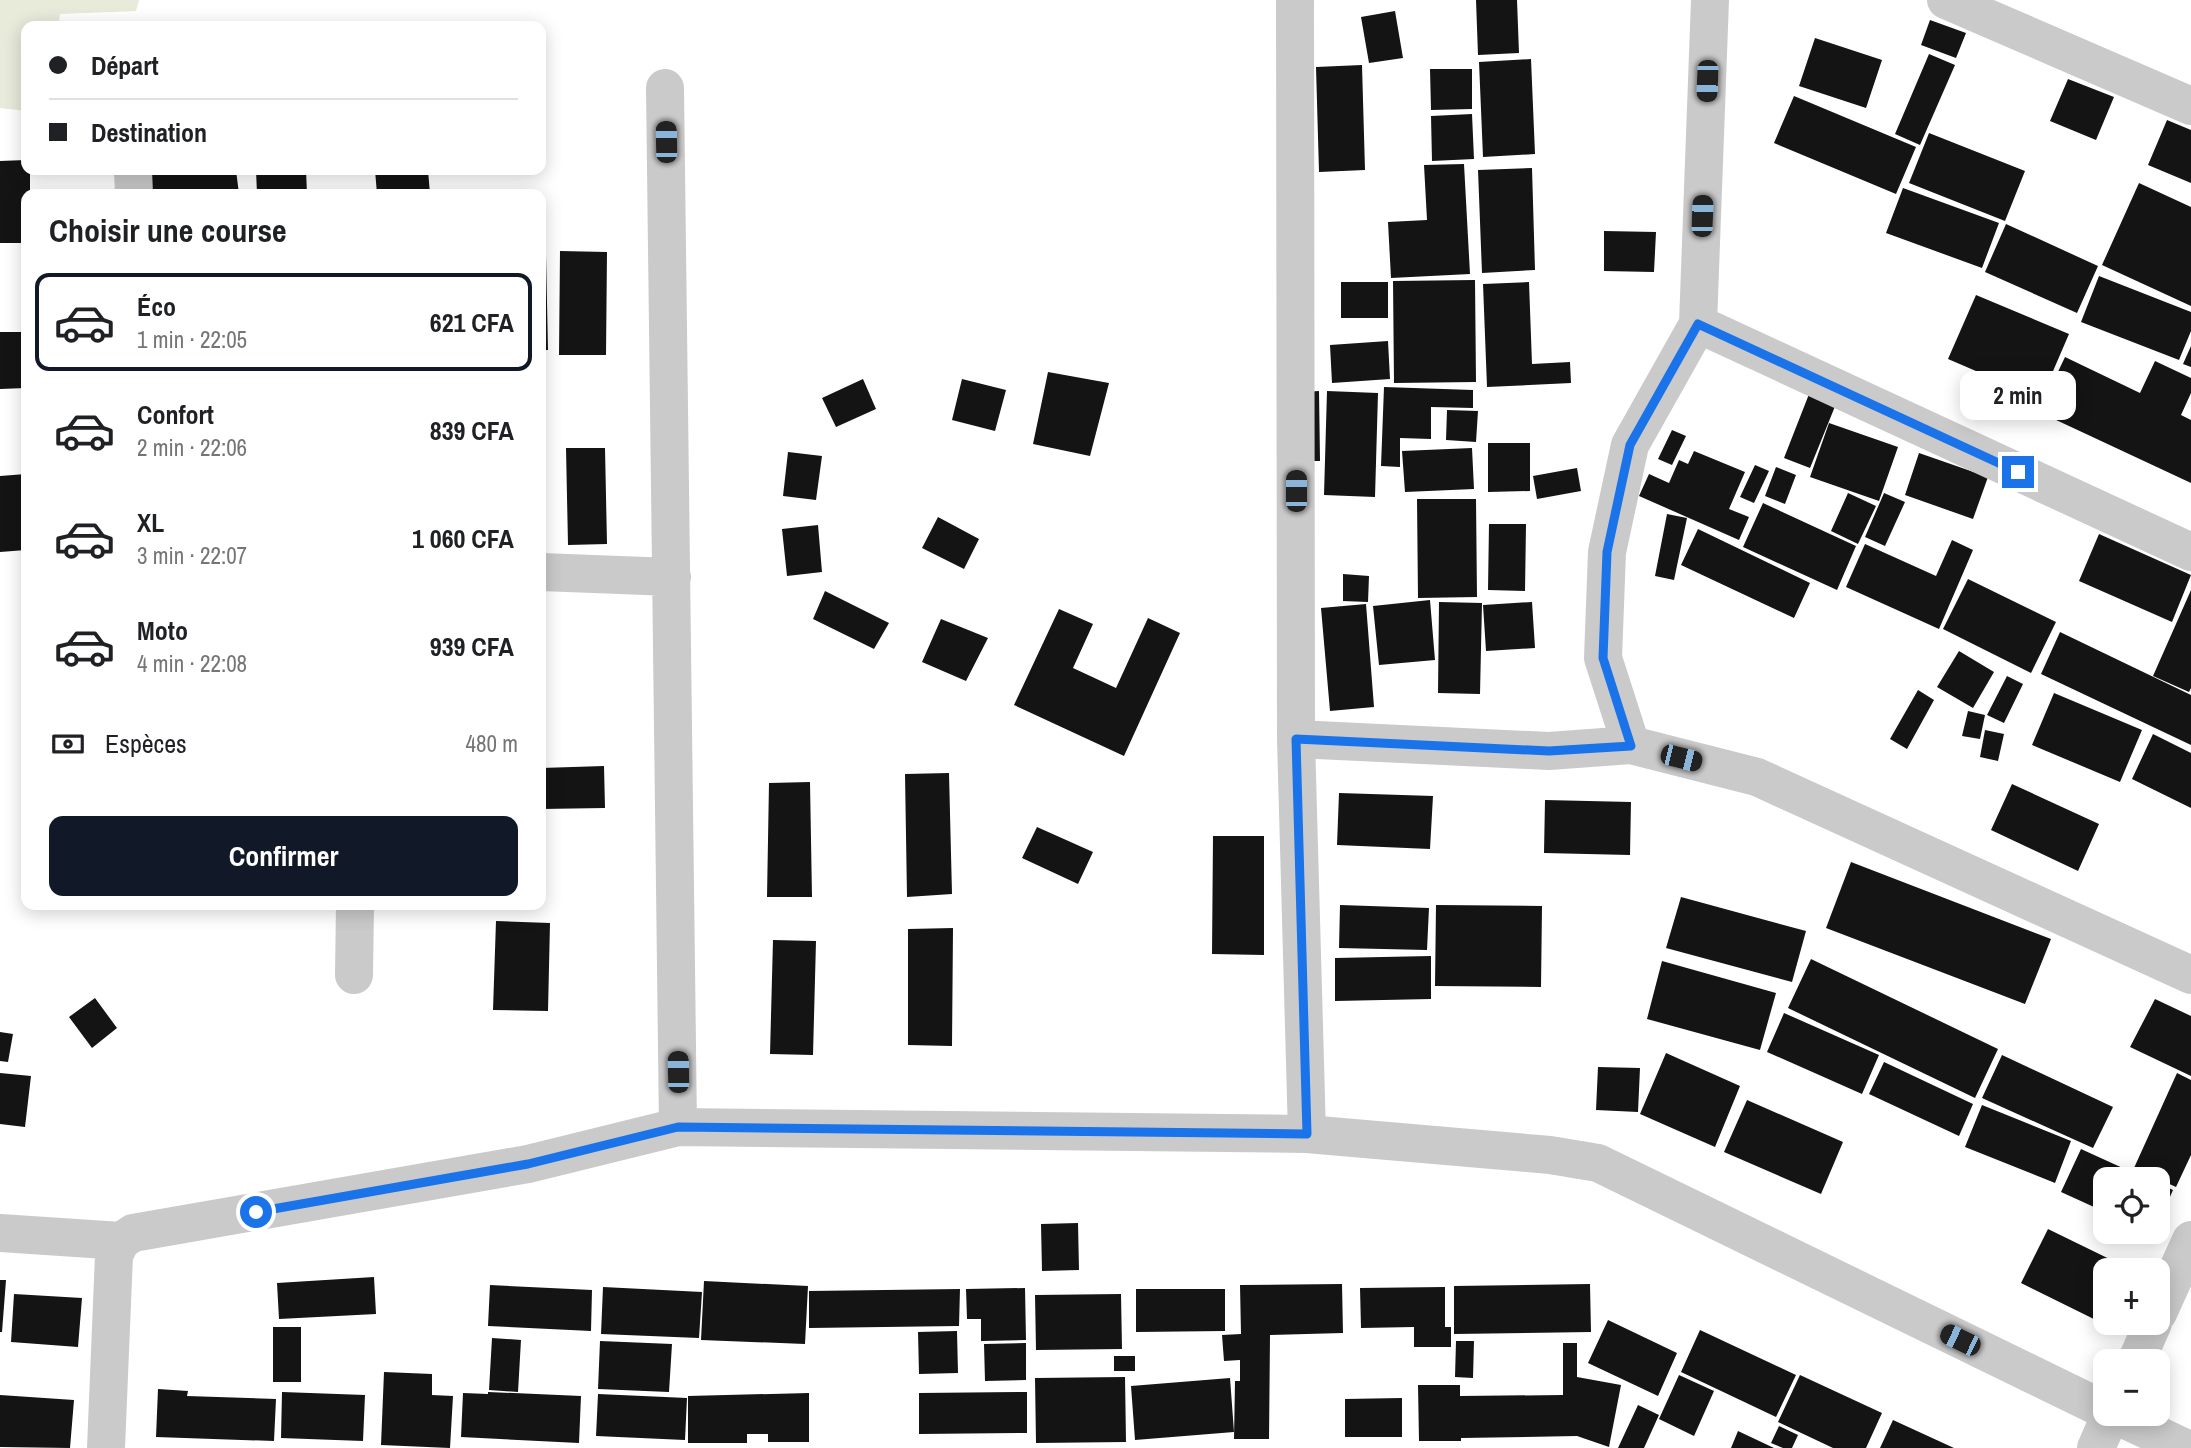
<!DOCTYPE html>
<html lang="fr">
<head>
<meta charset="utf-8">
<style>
  :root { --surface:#fff; --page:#f6f6f6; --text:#202124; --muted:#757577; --line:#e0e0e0; --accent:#111827 }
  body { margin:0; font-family:"Archivo Narrow",sans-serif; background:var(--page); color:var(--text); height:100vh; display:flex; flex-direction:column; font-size:26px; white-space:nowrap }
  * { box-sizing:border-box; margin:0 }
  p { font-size:23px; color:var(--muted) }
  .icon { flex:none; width:38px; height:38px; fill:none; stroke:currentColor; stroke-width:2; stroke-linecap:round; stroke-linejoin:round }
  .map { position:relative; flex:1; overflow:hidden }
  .drawer { position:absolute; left:21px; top:189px; width:525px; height:721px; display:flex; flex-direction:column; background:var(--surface); border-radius:14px; box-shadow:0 4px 18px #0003 }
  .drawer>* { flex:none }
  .banner { position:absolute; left:21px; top:21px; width:525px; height:154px; border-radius:14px; box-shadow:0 4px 18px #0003; display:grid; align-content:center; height:154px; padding:0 28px; background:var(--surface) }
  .fabs { position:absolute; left:2093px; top:1167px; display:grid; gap:14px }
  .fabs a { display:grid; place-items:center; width:77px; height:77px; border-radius:14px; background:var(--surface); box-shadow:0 4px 18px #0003; font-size:35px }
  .end { position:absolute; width:32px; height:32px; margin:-16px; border:9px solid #1a73e8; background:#fff; box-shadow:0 0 0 4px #fff }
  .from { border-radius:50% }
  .bubble { position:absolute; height:49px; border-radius:14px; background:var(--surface); box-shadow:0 4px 18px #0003; font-size:23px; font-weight:800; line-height:49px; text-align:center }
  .car { position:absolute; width:21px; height:42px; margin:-21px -10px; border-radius:9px; box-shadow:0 0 5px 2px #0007; background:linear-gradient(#222 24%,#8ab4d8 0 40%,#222 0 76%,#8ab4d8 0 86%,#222 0) }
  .banner b { display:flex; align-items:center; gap:24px; height:66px; font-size:26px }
  .banner b+b { border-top:2px solid var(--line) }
  .banner i { width:18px; height:18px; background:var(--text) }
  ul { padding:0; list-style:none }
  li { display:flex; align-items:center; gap:21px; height:98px; margin:0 14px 10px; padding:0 14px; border:4px solid transparent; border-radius:14px }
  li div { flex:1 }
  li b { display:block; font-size:26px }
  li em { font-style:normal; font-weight:800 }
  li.selected { border-color:var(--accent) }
  li>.icon { width:63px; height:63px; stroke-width:1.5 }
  h2 { padding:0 28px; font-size:32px; line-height:84px }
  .pay { display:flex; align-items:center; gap:18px; height:77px; padding:0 28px; font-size:26px }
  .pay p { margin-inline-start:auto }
  .button { display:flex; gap:14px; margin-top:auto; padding:14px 28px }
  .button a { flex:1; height:80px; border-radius:14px; background:var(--accent); color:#fff; font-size:28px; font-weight:800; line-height:80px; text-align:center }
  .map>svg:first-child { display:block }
  .green { fill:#e8eada }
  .building { fill:#141414 }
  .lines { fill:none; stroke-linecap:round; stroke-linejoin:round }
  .minor { stroke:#cacaca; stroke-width:38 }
  .route { stroke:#1a73e8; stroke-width:9 }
</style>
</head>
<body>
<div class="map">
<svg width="2191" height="1448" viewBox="0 0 2191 1448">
  <rect width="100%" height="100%" fill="#fff"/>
  <path class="green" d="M0 0H139L136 11 60 14 58 26H26V111L0 108Z"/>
  <path class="building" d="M1476 0H1517L1519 53 1478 55Z
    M1395 11 1403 58 1369 63 1361 17Z
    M1930 20 1966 33 1956 58 1921 45Z
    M1815 38 1882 60 1866 108 1799 86Z
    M1929 54 1955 65 1920 145 1895 134Z
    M1531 59 1535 154 1483 157 1479 62Z
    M1362 65 1365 170 1319 172 1316 67Z
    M1430 69H1472V109L1431 110Z
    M2068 79 2114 97 2096 140 2050 121Z
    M1794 96 1916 147 1896 194 1774 143Z
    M1472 114 1474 159 1432 161 1431 116Z
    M2167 120 2191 130V183L2148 165Z
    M1929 133 2025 171 2005 221 1909 183Z
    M26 160V170H30V194H26V243H0V161Z
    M1464 164 1470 274 1391 278 1388 222 1427 220 1424 165Z
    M1532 168 1535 270 1482 273 1478 170Z
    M155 170H236L239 194H149L146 171Z
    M256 170H306L307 194H257Z
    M375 170H428L430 194H377Z
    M2139 183 2191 207V306L2102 265Z
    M1903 188 1999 223 1982 268 1886 233Z
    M2006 224 2098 266 2077 313 1985 272Z
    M1604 231 1656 232 1654 272 1604 271Z
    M560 251 607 252 606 355H559Z
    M541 255H546L548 350H541Z
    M2099 276 2191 312V331L2179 360 2081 322Z
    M1475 280 1476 382 1394 383 1393 281Z
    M1341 282H1388V318H1341Z
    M1529 282 1532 364 1570 362 1571 383 1487 387 1483 284Z
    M1976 295 2069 334 2041 399 1948 359Z
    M0 332H26V388L0 389Z
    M1388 341 1390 379 1332 383 1330 345Z
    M2191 346V367L2183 364Z
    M2065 357 2140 393 2155 361 2191 378V393L2181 415 2191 420V483L2039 412Z
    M1048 372 1109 383 1090 456 1033 444Z
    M863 379 876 409 836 427 822 398Z
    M962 379 1006 390 995 431 952 420Z
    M1384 387 1473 390V408L1431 407V439L1400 438V467L1381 466Z
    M1811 389 1838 399 1810 468 1784 458Z
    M1319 391 1320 461H1304L1303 392Z
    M1327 391 1378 393 1375 497 1324 495Z
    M1447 410 1478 411 1476 442 1446 440Z
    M1829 423 1898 447 1879 501 1810 477Z
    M1672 430 1686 436 1672 465 1658 459Z
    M1488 443H1530V491L1488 492Z
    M566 448H605L607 544 568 545Z
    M1472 448 1474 489 1405 492 1402 451Z
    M1694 451 1745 472 1729 509 1749 517 1739 540 1639 496 1649 474 1669 483 1679 460 1688 464Z
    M788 452 822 456 816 500 783 496Z
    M1919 453 1988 477 1973 519 1905 495Z
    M1755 465 1769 471 1754 503 1740 497Z
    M1776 467 1796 475 1785 504 1765 496Z
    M1577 468 1581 491 1537 499 1533 476Z
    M26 474V550L0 552V476Z
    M1848 493 1876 506 1858 544 1831 531Z
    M1884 493 1905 502 1885 546 1865 537Z
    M1417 499H1476L1477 597 1418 598Z
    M1763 503 1856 546 1837 590 1743 547Z
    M1667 514 1687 518 1674 580 1655 576Z
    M938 517 979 539 964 569 922 548Z
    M1489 524H1526L1525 591 1488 590Z
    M818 525 822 572 787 576 782 529Z
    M1698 529 1810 583 1794 618 1681 565Z
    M2099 534 2191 575 2172 622 2079 581Z
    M1952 540 1973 550 1939 629 1846 587 1865 544 1936 576Z
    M1343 574 1369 576 1368 602 1343 601Z
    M1968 579 2056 622 2031 673 1943 629Z
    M2191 590V688L2189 692 2153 676Z
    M825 591 889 623 874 649 813 619Z
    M1430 600 1435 660 1379 665 1373 606Z
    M1439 602 1482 603 1480 694 1438 693Z
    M1532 602 1535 648 1486 651 1483 605Z
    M1366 604 1374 707 1330 711 1321 608Z
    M1059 609 1093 624 1073 668 1116 688 1148 618 1180 633 1124 756 1014 705Z
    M941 619 988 638 966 681 922 662Z
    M2060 632 2191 695V745L2041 674Z
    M1959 651 1994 672 1973 708 1937 687Z
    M2007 676 2023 684 2004 723 1987 715Z
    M1918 690 1934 700 1907 749 1890 739Z
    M2054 693 2142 730 2120 782 2032 745Z
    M1968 711 1985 715 1980 739 1962 736Z
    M1985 730 2004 734 1998 761 1980 757Z
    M2153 734 2191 753V808L2132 779Z
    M604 766 605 808 541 809V768Z
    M949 773 952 894 907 897 905 774Z
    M810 782 812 897H767L769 783Z
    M2012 784 2099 824 2078 871 1991 830Z
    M1339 793 1433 796 1430 849 1337 845Z
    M1545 800 1631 802 1630 855 1544 853Z
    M1037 827 1093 852 1078 884 1022 858Z
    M1213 836H1264V955L1212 954Z
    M1851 862 2051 939 2025 1004 1826 928Z
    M1681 897 1806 931 1792 982 1666 948Z
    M1340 905 1429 908 1427 950 1339 948Z
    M1436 905 1542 906 1541 987 1435 986Z
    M496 921 550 923 548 1011 493 1010Z
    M953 928 952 1046 908 1045V929Z
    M773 940 816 941 813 1055 770 1054Z
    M1431 956V999L1335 1001V958Z
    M1811 959 1998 1049 1975 1098 1788 1008Z
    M1662 961 1776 993 1760 1050 1647 1019Z
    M95 998 117 1028 92 1048 69 1017Z
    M2155 999 2191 1016V1076L2130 1047Z
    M1784 1013 1879 1055 1862 1094 1767 1052Z
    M0 1032 13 1034 8 1062 0 1061Z
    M1666 1053 1740 1086 1715 1147 1640 1114Z
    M2002 1055 2113 1107 2093 1148 1982 1098Z
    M1884 1062 1973 1104 1959 1136 1869 1094Z
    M1598 1067 1640 1068 1638 1112 1596 1110Z
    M0 1073 31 1076 25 1127 0 1124Z
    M2177 1073 2191 1080V1155L2176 1187 2134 1168Z
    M1747 1100 1843 1142 1821 1194 1724 1152Z
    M1982 1105 2071 1141 2055 1183 1965 1147Z
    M2081 1149 2149 1180H2105V1212L2061 1192Z
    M2158 1183 2173 1190 2158 1224Z
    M1078 1223 1079 1270 1042 1271 1041 1224Z
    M2048 1229 2132 1270H2105V1323H2110L2108 1326 2021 1283Z
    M374 1277 376 1314 279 1319 277 1283Z
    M0 1280H6L2 1332H0Z
    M704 1281 808 1286 805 1344 701 1340Z
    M1342 1284 1343 1333 1270 1335 1269 1439H1234L1235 1381H1240V1360L1224 1361 1222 1335 1241 1334 1240 1285Z
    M1590 1284 1591 1332 1454 1334V1286Z
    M490 1285 592 1290 591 1331 488 1326Z
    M603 1287 702 1292 699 1338 601 1334Z
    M1445 1287V1327H1451V1347H1414V1327L1361 1328 1360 1288Z
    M1025 1288 1026 1340 981 1341V1319H967L966 1289Z
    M960 1289 959 1326 809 1328V1291Z
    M1136 1289H1225V1331L1136 1332Z
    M14 1294 82 1298 78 1347 11 1342Z
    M1121 1294 1122 1349 1036 1350 1035 1295Z
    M1608 1320 1677 1353 1658 1396 1588 1363Z
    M273 1327H301V1382H273Z
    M1700 1330 1796 1375 1776 1417 1681 1372Z
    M957 1331 958 1373 919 1374 918 1332Z
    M492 1338 521 1340 518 1392 489 1390Z
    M600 1341 672 1344 669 1392 598 1389Z
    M1456 1341H1474L1473 1378 1455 1377Z
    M1026 1343V1380L985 1381 984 1344Z
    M1563 1343H1577V1377L1621 1385 1609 1447 1577 1436 1461 1438V1441H1419L1418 1385H1460V1396L1563 1395Z
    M1114 1356H1135V1371H1114Z
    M384 1372 432 1374V1395L453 1396 450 1448 381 1445Z
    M1679 1375 1714 1391 1694 1436 1659 1419Z
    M1800 1375 1882 1413 1866 1448H1833L1778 1422Z
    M1125 1377 1126 1442 1036 1443 1035 1378Z
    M1230 1378 1234 1432 1135 1440 1131 1386Z
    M158 1389 188 1391 187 1396 276 1399 274 1441 156 1437Z
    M282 1392 365 1395 363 1441 281 1438Z
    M488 1392 581 1396 579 1443 461 1437 463 1393 488 1394Z
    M1027 1392V1433L919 1434V1393Z
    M809 1393V1442H768V1434H747V1443H688V1396Z
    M598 1394 687 1398 685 1440 596 1436Z
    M0 1395 74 1400 70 1448 0 1447Z
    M1402 1398V1437H1345V1399Z
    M1638 1405 1659 1415 1644 1448H1618Z
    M1893 1420 1954 1448H1880Z
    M1779 1426 1798 1435 1792 1448H1783L1771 1443Z
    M1738 1431 1774 1448H1731Z"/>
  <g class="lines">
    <path class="minor" d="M1295 0 1296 739 1307 1134
      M1946 0 2191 106
      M665 88 678 1127
      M133 170 134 194
      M1698 324 2191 552
      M541 572 672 577
      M1296 739 1549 751 1631 745 1757 777 2191 975
      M1631 745 1603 658 1607 552 1630 445 1698 324 1710 0
      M354 975 355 905
      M0 1233 121 1241 133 1233 528 1164 678 1127 1307 1134 1550 1155 1598 1163 2105 1410
      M2158 1313 2191 1240
      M2136 1362 2153 1323
      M2113 1414 2185 1448
      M106 1448 114 1255 121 1241
      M2096 1448 2111 1414"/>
  </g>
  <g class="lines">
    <path class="route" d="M256 1212 528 1164 678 1127 1307 1134 1296 739 1549 751 1631 746 1603 658 1607 552 1630 445 1698 324 2018 472"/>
  </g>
</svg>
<div class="fabs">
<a><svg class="icon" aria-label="locate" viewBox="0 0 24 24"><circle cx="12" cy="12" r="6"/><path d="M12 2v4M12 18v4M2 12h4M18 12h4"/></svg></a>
<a>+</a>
<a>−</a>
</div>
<i class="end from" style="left:256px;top:1212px"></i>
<i class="end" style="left:2018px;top:472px"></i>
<div class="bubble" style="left:1960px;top:371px;width:116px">2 min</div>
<i class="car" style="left:1707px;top:81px;rotate:182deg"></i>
<i class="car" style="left:666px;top:142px;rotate:359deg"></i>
<i class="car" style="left:1702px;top:216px;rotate:2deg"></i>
<i class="car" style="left:1296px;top:491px;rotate:0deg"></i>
<i class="car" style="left:1681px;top:758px;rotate:104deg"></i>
<i class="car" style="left:678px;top:1072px;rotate:359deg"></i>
<i class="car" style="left:1960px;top:1340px;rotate:296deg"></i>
<div class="banner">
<b><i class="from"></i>Départ</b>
<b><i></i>Destination</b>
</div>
<section class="drawer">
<h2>Choisir une course</h2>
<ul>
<li class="selected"><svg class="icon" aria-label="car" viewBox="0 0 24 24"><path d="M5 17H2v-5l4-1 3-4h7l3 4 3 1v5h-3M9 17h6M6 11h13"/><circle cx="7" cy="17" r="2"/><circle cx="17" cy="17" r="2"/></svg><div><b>Éco</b><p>1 min · 22:05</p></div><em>621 CFA</em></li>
<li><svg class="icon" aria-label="car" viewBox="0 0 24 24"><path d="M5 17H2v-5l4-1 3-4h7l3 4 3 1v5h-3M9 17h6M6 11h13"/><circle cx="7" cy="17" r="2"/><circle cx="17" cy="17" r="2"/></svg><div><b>Confort</b><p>2 min · 22:06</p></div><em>839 CFA</em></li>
<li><svg class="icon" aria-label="car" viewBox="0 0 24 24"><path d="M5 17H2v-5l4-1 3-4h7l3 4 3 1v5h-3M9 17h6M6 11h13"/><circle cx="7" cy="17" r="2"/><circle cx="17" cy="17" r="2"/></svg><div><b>XL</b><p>3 min · 22:07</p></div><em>1 060 CFA</em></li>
<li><svg class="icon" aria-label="car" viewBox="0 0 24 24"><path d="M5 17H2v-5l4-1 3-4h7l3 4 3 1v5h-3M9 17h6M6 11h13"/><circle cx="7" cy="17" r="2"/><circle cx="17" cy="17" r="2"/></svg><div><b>Moto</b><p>4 min · 22:08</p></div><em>939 CFA</em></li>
</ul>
<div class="pay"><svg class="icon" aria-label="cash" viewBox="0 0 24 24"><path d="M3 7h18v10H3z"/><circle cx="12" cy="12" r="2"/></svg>Espèces<p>480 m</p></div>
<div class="button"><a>Confirmer</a></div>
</section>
</div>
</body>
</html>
